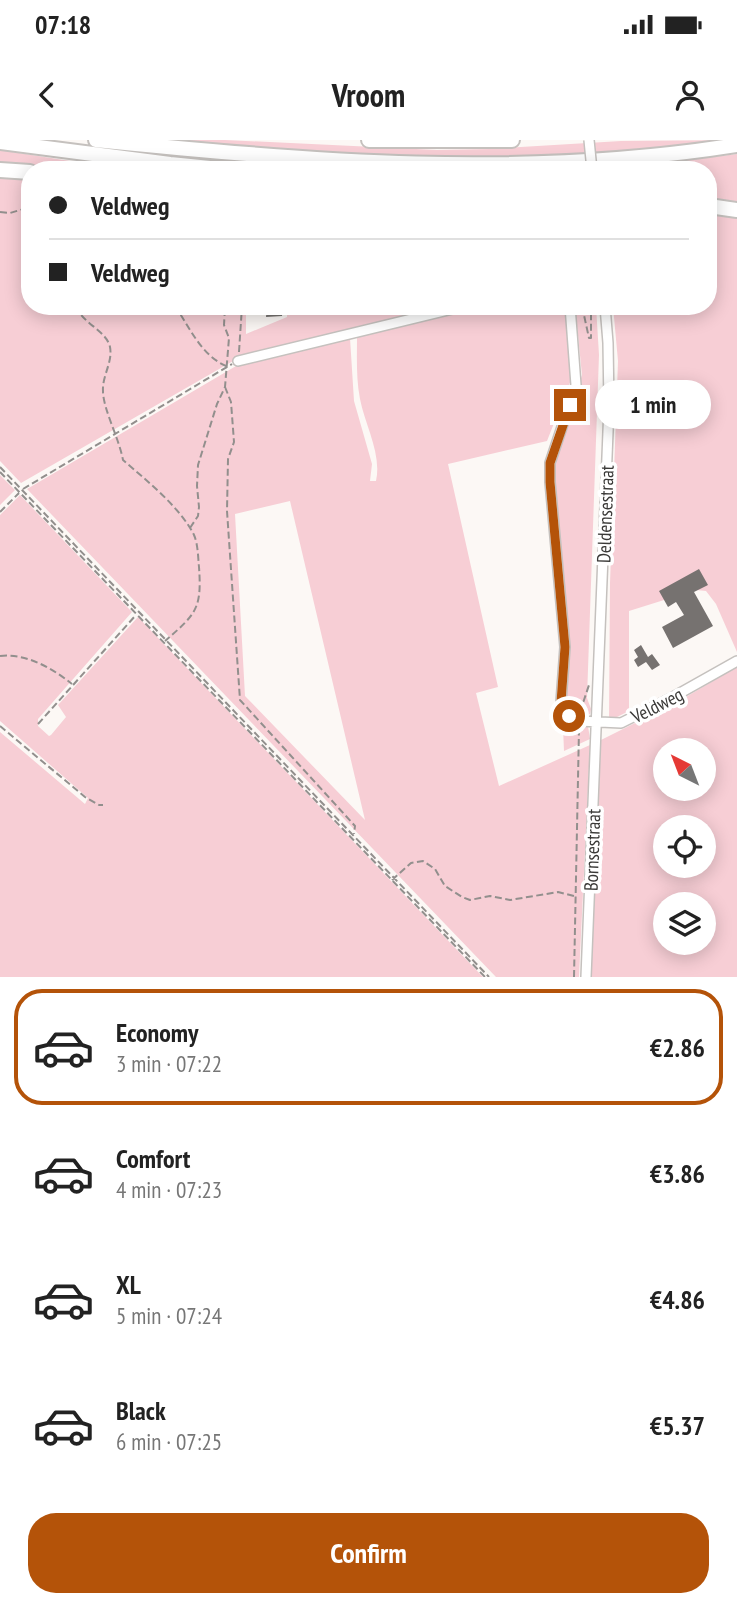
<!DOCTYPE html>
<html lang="en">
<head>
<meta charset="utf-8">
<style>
  :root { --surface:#fff; --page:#f2f2f2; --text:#222; --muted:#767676; --line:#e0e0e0; --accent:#b45309 }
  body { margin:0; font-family:"PT Sans Narrow",sans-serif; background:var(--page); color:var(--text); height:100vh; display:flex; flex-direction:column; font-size:26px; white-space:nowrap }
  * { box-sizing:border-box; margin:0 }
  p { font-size:23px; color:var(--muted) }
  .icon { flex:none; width:38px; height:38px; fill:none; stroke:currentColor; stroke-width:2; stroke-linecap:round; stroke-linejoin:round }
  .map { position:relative; height:837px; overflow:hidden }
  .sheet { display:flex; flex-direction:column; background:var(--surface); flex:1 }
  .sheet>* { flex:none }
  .hud { position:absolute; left:21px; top:21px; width:696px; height:154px; border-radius:28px; box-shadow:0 4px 18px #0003; display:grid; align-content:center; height:154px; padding:0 28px; background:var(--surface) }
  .needle { width:46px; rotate:318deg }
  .controls { position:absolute; left:653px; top:598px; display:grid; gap:14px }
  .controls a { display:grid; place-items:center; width:63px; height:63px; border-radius:50%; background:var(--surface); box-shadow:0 4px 18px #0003; font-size:35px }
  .end { position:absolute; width:32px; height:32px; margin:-16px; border:9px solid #b45309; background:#fff; box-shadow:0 0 0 4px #fff }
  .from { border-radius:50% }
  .bubble { position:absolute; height:49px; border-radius:24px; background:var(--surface); box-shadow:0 4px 18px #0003; font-size:23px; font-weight:800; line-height:49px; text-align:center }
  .hud b { display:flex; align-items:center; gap:24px; height:66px; font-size:26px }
  .hud b+b { border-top:2px solid var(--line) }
  .hud i { width:18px; height:18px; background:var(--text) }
  ul { padding:12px 0 0; list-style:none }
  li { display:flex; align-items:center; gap:21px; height:116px; margin:0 14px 10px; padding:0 14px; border:4px solid transparent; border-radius:28px }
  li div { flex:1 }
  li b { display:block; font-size:26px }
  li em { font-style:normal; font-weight:800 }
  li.on { border-color:var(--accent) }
  li>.icon { width:63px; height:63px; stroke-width:1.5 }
  .button { display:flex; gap:14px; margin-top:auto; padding:14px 28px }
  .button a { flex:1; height:80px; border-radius:28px; background:var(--accent); color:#fff; font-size:28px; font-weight:800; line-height:80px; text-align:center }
  .status { display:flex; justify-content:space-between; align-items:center; height:49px; padding:0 35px; background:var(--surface); direction:ltr }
  .status svg { height:19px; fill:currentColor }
  header { display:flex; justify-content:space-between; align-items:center; height:91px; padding:0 28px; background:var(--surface); font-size:32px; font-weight:800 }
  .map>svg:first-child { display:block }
  .green { fill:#f7ced5; fill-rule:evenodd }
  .building { fill:#767270 }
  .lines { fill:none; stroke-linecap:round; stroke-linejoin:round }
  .minor-casing { stroke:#c5c1be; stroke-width:12 }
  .highway-casing { stroke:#c5c1be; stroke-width:18 }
  .path { stroke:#928f8d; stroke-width:2; stroke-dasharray:7 3.5; stroke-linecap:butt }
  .minor { stroke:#fff; stroke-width:9 }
  .highway { stroke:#fff; stroke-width:14 }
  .minor-bridge-casing { stroke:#c5c1be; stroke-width:12; stroke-linecap:butt }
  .minor-bridge { stroke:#fff; stroke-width:9 }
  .route { stroke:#b45309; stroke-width:9 }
  .labels { text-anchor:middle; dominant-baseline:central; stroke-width:7; stroke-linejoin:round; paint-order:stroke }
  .street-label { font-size:19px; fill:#3a3937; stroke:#fff }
</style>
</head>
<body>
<div class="status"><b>07:18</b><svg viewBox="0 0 49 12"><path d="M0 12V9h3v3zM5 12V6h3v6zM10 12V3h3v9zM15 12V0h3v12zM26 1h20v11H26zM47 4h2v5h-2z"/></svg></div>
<header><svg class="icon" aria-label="back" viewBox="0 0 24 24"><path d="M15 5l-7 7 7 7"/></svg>Vroom<svg class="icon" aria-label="person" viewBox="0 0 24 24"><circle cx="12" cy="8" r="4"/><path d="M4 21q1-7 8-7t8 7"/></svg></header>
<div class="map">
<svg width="737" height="837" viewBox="0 0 737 837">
  <rect width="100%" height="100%" fill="#fcf8f5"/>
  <path class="green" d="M144 0H225L437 10 489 9 621 1 737 0 632 13 438 18H372Z
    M0 10 127 30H92L0 22Z
    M737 14V65L709 62V30H606Z
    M0 37 30 38V166H246V194L287 177V166H447L240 217 21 343 0 321Z
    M709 75 737 78V512L716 464 706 451 696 450 629 471V571L609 581 610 443 618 221 613 166H709Z
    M481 166H566L571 217V240L547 301 448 324 498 547 476 553 499 646 590 605 579 837H496L27 349 236 226 350 198 354 261 372 324 370 341H376C382 314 365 285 360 259 356 239 357 217 357 197ZM290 361 365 680 245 556 235 374Z
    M575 166H596L599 215 587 558 591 569 590 574 583 578 572 574 565 563 569 506 554 336 559 307 582 235Z
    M0 335 15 350 0 365Z
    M20 355 132 472 38 579V586L49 596 51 595 66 577 58 565 138 477 483 837H0V592L85 664 88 658 0 581V375Z
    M737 527V837H590L599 601 679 561ZM665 611H704V649H665ZM665 688H704V726H665ZM665 765H704V803H665Z
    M557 576 568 583 588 586 590 599 564 611 563 587Z"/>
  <path class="building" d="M267 166H283L282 176 266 177Z
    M699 429 708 445 694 452 713 486 673 508 662 487 684 475 676 462 668 467 659 451Z
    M641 505 648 517 652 514 660 525 652 530 646 522 638 527 634 520 638 517 634 510Z"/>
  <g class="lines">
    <defs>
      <path id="minor" d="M570 166 576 245 550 323V342L565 507 561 562 569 576 579 581 621 583 673 557 737 521
        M238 221 465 166
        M586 837 609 267 608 203 605 166"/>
      <path id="highway" d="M96 0C309 22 524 39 737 5
        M369 0H512
        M0 2 170 24 230 30
        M0 30 30 32
        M709 66 737 70"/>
    </defs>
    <use href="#minor" class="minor-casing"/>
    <use href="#highway" class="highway-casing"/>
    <path class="path" d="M0 72 10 73 30 67
      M80 166 78 170C85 184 107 192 110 207 113 222 102 236 103 251 103 269 119 298 123 320 146 340 180 367 194 395 198 404 198 417 199 427 202 469 196 474 165 501
      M175 166C190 188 201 215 226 226
      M582 166 589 198H591V166
      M239 212 242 166
      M225 247 231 262 234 302 228 319 227 371 240 560 355 686 354 694
      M0 327 489 837
      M0 332 485 837
      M23 349 232 224
      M0 372 19 353
      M190 388 198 376 199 367 197 346 198 325 217 264 225 247 229 198 224 185 225 166
      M0 516C26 513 52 528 72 544
      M580 572 589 545
      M38 584 136 475
      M0 586 85 657 99 665H103
      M392 740 411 723 423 721 435 729 445 746 462 757 470 760 490 756 510 760 558 752 574 756
      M574 837 579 589"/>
    <use href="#minor" class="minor"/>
    <use href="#highway" class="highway"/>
    <defs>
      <path id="minor-bridge" d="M589 0 592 30"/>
    </defs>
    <use href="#minor-bridge" class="minor-bridge-casing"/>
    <use href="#minor-bridge" class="minor-bridge"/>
  </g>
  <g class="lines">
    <path class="route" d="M569 576 561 562 565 507 550 342V323L570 265"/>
  </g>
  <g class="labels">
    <g class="street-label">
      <text transform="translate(605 374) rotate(-88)">Deldensestraat</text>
      <text transform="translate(657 565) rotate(-27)">Veldweg</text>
      <text transform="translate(592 710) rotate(-88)">Bornsestraat</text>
    </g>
  </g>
</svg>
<div class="controls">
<a><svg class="needle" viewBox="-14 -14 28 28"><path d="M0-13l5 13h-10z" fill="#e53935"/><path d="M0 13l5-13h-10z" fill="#767676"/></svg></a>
<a><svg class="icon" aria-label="locate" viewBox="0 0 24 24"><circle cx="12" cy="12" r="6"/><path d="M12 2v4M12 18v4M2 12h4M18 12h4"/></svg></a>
<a><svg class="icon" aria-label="layers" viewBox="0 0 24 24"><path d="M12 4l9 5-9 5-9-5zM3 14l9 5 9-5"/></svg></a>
</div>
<i class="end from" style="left:569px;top:576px"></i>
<i class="end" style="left:570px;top:265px"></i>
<div class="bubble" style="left:595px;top:240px;width:116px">1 min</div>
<div class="hud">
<b><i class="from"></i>Veldweg</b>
<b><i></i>Veldweg</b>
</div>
</div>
<section class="sheet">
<ul>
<li class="on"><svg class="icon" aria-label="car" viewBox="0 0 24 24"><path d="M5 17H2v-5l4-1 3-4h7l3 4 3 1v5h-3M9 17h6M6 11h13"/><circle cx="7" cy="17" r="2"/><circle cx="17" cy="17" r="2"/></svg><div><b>Economy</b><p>3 min · 07:22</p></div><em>€2.86</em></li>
<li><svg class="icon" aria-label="car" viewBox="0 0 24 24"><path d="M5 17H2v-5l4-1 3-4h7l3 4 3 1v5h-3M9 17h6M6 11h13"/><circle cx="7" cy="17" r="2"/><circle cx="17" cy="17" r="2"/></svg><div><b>Comfort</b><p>4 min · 07:23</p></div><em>€3.86</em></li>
<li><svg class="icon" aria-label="car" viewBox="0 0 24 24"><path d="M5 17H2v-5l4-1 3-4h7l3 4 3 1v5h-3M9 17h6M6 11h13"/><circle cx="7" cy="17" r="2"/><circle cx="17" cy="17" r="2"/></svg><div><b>XL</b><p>5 min · 07:24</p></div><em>€4.86</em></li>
<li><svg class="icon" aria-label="car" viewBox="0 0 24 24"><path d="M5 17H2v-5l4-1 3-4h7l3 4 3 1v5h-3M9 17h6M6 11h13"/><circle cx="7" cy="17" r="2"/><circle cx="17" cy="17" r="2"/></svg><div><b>Black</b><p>6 min · 07:25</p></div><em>€5.37</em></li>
</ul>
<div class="button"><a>Confirm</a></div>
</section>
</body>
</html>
